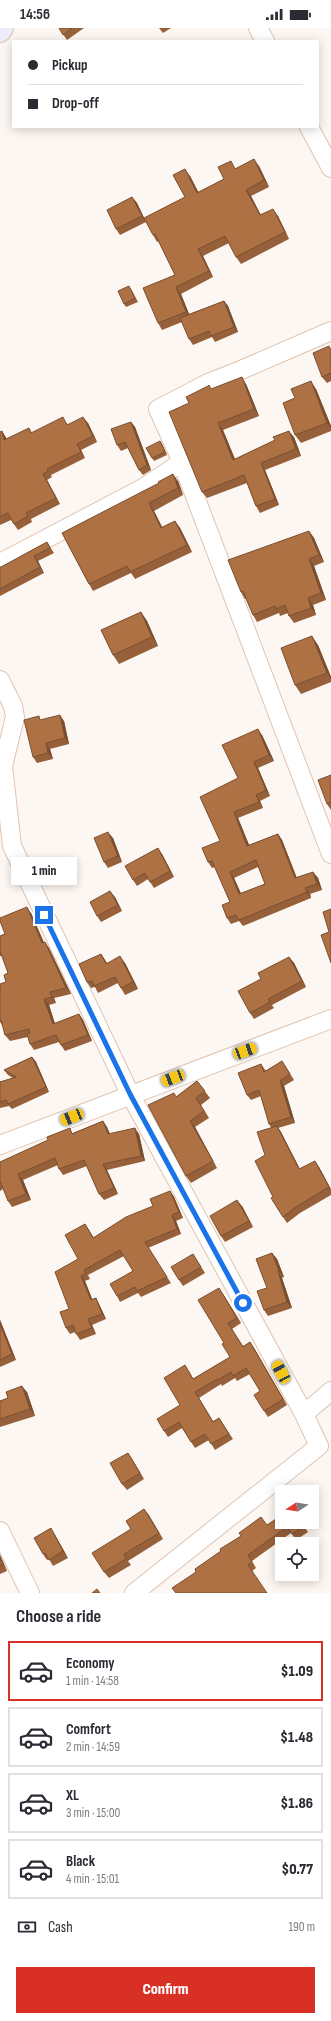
<!DOCTYPE html>
<html lang="en">
<head>
<meta charset="utf-8">
<style>
  :root { --surface:#fff; --page:#f7f7f7; --text:#2b2b33; --muted:#7c7c81; --line:#e1e1e2; --accent:#d93025 }
  body { margin:0; font-family:"Sofia Sans Condensed",sans-serif; background:var(--page); color:var(--text); height:100vh; display:flex; flex-direction:column; font-size:15px; white-space:nowrap }
  * { box-sizing:border-box; margin:0 }
  p { font-size:13px; color:var(--muted) }
  .icon { flex:none; width:22px; height:22px; fill:none; stroke:currentColor; stroke-width:2; stroke-linecap:round; stroke-linejoin:round }
  .map { position:relative; height:1565px; overflow:hidden }
  .drawer { display:flex; flex-direction:column; background:var(--surface); flex:1 }
  .drawer>* { flex:none }
  .banner { position:absolute; left:12px; top:12px; width:307px; height:88px; border-radius:0px; box-shadow:0 2px 10px #0003; display:grid; align-content:center; height:88px; padding:0 16px; background:var(--surface) }
  .needle { width:26px; rotate:258deg }
  .tools { position:absolute; left:275px; top:1457px; display:grid; gap:8px }
  .tools a { display:grid; place-items:center; width:44px; height:44px; border-radius:0px; background:var(--surface); box-shadow:0 2px 10px #0003; font-size:20px }
  .end { position:absolute; width:18px; height:18px; margin:-9px; border:5px solid #1a73e8; background:#fff; box-shadow:0 0 0 2px #fff }
  .from { border-radius:50% }
  .bubble { position:absolute; height:28px; border-radius:0px; background:var(--surface); box-shadow:0 2px 10px #0003; font-size:13px; font-weight:800; line-height:28px; text-align:center }
  .car { position:absolute; width:12px; height:24px; margin:-12px -6px; border-radius:5px; box-shadow:0 0 3px 1px #0007; background:linear-gradient(#f5c518 24%,#345 0 40%,#f5c518 0 76%,#345 0 86%,#f5c518 0) }
  .banner b { display:flex; align-items:center; gap:14px; height:38px; font-size:15px }
  .banner b+b { border-top:1px solid var(--line) }
  .banner i { width:10px; height:10px; background:var(--text) }
  ul { padding:0; list-style:none }
  li { display:flex; align-items:center; gap:12px; height:60px; margin:0 8px 6px; padding:0 8px; border:2px solid var(--line); border-radius:0px }
  li div { flex:1 }
  li b { display:block; font-size:15px }
  li em { font-style:normal; font-weight:800 }
  li.on { border-color:var(--accent) }
  li>.icon { width:36px; height:36px; stroke-width:1.5 }
  h2 { padding:0 16px; font-size:18px; line-height:48px }
  .pay { display:flex; align-items:center; gap:10px; height:44px; padding:0 16px; font-size:15px }
  .pay p { margin-inline-start:auto }
  .action { display:flex; gap:8px; margin-top:auto; padding:8px 16px }
  .action a { flex:1; height:46px; border-radius:0px; background:var(--accent); color:#fff; font-size:16px; font-weight:800; line-height:46px; text-align:center }
  .status { display:flex; justify-content:space-between; align-items:center; height:28px; padding:0 20px; background:var(--surface); direction:ltr }
  .status svg { height:11px; fill:currentColor }
  .map>svg:first-child { display:block }
  .lines { fill:none; stroke-linecap:round; stroke-linejoin:round }
  .street-casing { stroke:#e0c3af; stroke-width:20 }
  .secondary-casing { stroke:#e0c3af; stroke-width:24 }
  .street { stroke:#fff; stroke-width:18 }
  .secondary { stroke:#edecfc; stroke-width:22 }
  .wall { fill:#96613a; fill-rule:evenodd }
  .shaded-wall { fill:#7a4f30 }
  .building { fill:#ae7144; stroke:#7a4f30; fill-rule:evenodd }
  .route { stroke:#1a73e8; stroke-width:5 }
</style>
</head>
<body>
<div class="status"><b>14:56</b><svg viewBox="0 0 49 12"><path d="M0 12V9h3v3zM5 12V6h3v6zM10 12V3h3v9zM15 12V0h3v12zM26 1h20v11H26zM47 4h2v5h-2z"/></svg></div>
<div class="map">
<svg width="331" height="1565" viewBox="0 0 331 1565">
  <rect width="100%" height="100%" fill="#fdf7f3"/>
  <g class="lines">
    <defs>
      <path id="street" d="M258 0 265 13
        M309 99 331 140
        M331 303 241 342 208 355 158 381 182 434 331 826
        M0 535 143 460 182 434
        M0 652 13 678 15 689 3 738 12 818 130 1066 304 1386
        M0 1117 331 991
        M0 1503 30 1565
        M134 1565 319 1418 304 1386 331 1363"/>
      <path id="secondary" d="M0 3 2 0"/>
    </defs>
    <use href="#street" class="street-casing"/>
    <use href="#secondary" class="secondary-casing"/>
    <use href="#street" class="street"/>
    <use href="#secondary" class="secondary"/>
  </g>
  <path class="wall" d="M59 0H84L67 12Z
    M159 0H171L163 5Z
    M259 138 269 159 251 168 261 187 278 188 289 211 241 236 236 229 229 215 203 228 213 249 181 266 189 286 224 273 228 278 238 304 215 314 212 309 193 317 189 311 182 294 162 302 158 295 175 247 159 213 157 214 153 207 185 169 190 148 198 164 224 151 236 140Z
    M132 169 137 175 146 194 120 207 116 201Z
    M131 261 138 274 126 279 124 276Z
    M331 321V353L327 355 322 349Z
    M246 356 259 388 223 402 235 431 294 409 301 428 265 442 279 477 260 485 256 478 247 455 207 470 202 464 189 375 212 361Z
    M316 361 331 398V403L301 415 295 407V370Z
    M131 394 135 399 151 442 143 447 139 442 128 420 121 423 117 417Z
    M67 395 68 397 88 395 97 414 81 422 85 430 51 447 52 449 47 452 60 476 31 491 32 494 18 502 11 492 0 497V404L2 403 7 411 29 400 32 405Z
    M160 413 162 416 167 427 154 433 152 430Z
    M178 453 183 467 154 483 162 499 175 493 180 500 192 524 135 551 131 545 93 563 89 556 62 505Z
    M309 503 314 510 324 534 314 538 326 572 313 577 316 587 294 595 289 588 288 585 280 588 279 585 257 594 253 587 246 571H245L241 564Z
    M47 514 54 525 38 533 44 545 0 568V539H1Z
    M141 584 147 593 158 618 119 636 113 627Z
    M318 617 331 649V654L301 666 295 657Z
    M41 692 64 693 69 716 50 721 53 731 37 735 33 729Z
    M262 707 274 733 258 740 270 768 260 773 263 780 238 790 249 817 278 806 282 812 297 850 313 844 318 850 322 862 310 866 311 870 243 898 239 893 231 896 227 890 230 874 215 839 212 840 208 834 220 813 238 750ZM258 839 265 856 241 866 234 850Z
    M331 747V782L327 776Z
    M113 810 122 834 108 840 104 834Z
    M162 826 174 849 154 860 148 851 137 858 133 852Z
    M115 869 122 883 101 894 97 888Z
    M31 885 44 914 49 920 71 966 54 970 56 975 49 977 55 996 79 986 83 992 92 1013 65 1023 59 1014 34 1022 30 1016 28 1009 10 1013 5 1007 3 998 0 994V956L6 954 8 945 2 928H0V908L5 906Z
    M101 926 107 935H125L138 961 125 967 121 960 118 955 98 965 95 959 91 960 87 954Z
    M289 929 294 935 306 959 272 977 274 980 254 991 250 985 261 951Z
    M32 1029 36 1034 49 1064 12 1081 9 1078 0 1080V1054L13 1050 8 1047 4 1042Z
    M261 1036 266 1043 286 1039 294 1052 284 1058 295 1095 278 1100 281 1104 300 1141 319 1139 331 1161V1167L300 1185 287 1195 283 1189 273 1169 265 1127 271 1099 269 1096 261 1068 251 1072 247 1067Z
    M197 1053 210 1070 201 1077 209 1090 195 1099 217 1140 191 1155 186 1148 176 1069Z
    M103 1093 107 1099 110 1106H139L145 1133 107 1142 118 1166 104 1172 99 1166 87 1138 63 1147 59 1141 58 1137 23 1152 31 1172 12 1179 8 1173 3 1161 0 1163V1134Z
    M170 1163 174 1169 183 1190 176 1193 181 1206 148 1220 171 1255 141 1269 138 1265 120 1274 117 1268 133 1243 124 1228 88 1247 90 1251 85 1253 92 1271 96 1270 99 1276 106 1291 92 1297 96 1306 80 1312 75 1304 70 1306 66 1300 69 1281 85 1196 94 1210 153 1178Z
    M242 1178 253 1199 225 1214 221 1208Z
    M272 1225 277 1231 284 1249 282 1250 292 1280 268 1288 264 1282Z
    M193 1226 205 1245 183 1258 179 1252Z
    M223 1266 241 1295 232 1301 243 1318 250 1314 254 1320 287 1377 268 1389 264 1383 260 1363 250 1346 237 1353 235 1350 222 1358 221 1356 199 1370 213 1393 219 1390 233 1411 215 1422 209 1412 195 1420 182 1400 168 1409 164 1403 180 1377 189 1343 193 1351 230 1329 224 1315Z
    M0 1292 16 1332 0 1339Z
    M27 1364 35 1388 0 1399V1373Z
    M128 1425 144 1451 127 1462 122 1456Z
    M144 1481 163 1511 128 1533 131 1537 109 1550 104 1544Z
    M301 1494 308 1504 296 1512 291 1505 252 1533 256 1540 252 1543 196 1544 241 1508 267 1497Z
    M55 1507 68 1530 53 1538 49 1531 47 1532 43 1526Z
    M0 1527 7 1543 0 1546Z"/>
  <path class="shaded-wall" d="M254 131 259 138 269 159 264 152Z
    M185 141 190 148 202 171 197 165Z
    M246 162 251 168 264 194 260 187Z
    M132 169 137 175 146 194 142 188Z
    M273 181 278 188 289 211 285 204Z
    M198 221 203 228 213 249 209 243Z
    M176 259 181 266 191 291 186 284Z
    M224 273 228 278 238 304 234 299Z
    M242 349 246 356 259 388 254 381Z
    M311 353 316 361 331 398V400L327 395Z
    M83 389 88 395 97 414 93 408Z
    M131 394 135 399 151 442 147 437Z
    M218 395 223 402 238 439 233 432Z
    M2 403 6 410 8 418 4 412Z
    M289 403 294 409 301 428 296 421Z
    M160 413 162 416 167 427 165 424Z
    M77 416 81 422 85 430 81 424Z
    M261 435 265 442 279 477 275 471Z
    M43 446 47 452 60 476 56 470Z
    M173 446 178 453 183 467 178 460Z
    M149 475 154 483 166 507 161 500Z
    M175 493 180 500 192 524 187 517Z
    M309 503 314 510 324 534 319 527Z
    M34 528 38 533 44 545 40 539Z
    M309 531 314 538 326 572 321 565Z
    M308 570 313 577 316 587 311 580Z
    M141 584 147 593 158 618 152 609Z
    M312 608 318 617 331 649V651L327 645Z
    M60 687 64 693 69 716 65 710Z
    M258 701 262 707 274 733 269 727Z
    M46 715 50 721 53 731 48 725Z
    M254 734 258 740 270 768 266 762Z
    M256 767 260 773 263 780 259 774Z
    M234 784 238 790 252 824 247 818Z
    M108 804 113 810 122 834 118 828Z
    M278 806 282 812 299 856 295 850Z
    M158 820 162 826 174 849 170 843Z
    M230 844 234 850 244 872 239 866Z
    M313 844 318 850 322 862 317 856Z
    M305 860 310 866 311 870 307 864Z
    M110 863 115 869 122 883 118 877Z
    M27 879 31 885 46 921 42 915Z
    M45 914 49 920 71 966 66 960Z
    M101 926 105 932 110 942 106 936Z
    M120 928 125 935 138 961 133 954Z
    M289 929 294 935 306 959 302 953Z
    M50 964 54 970 56 975 52 969Z
    M44 971 49 977 57 1002 53 996Z
    M79 986 83 992 92 1013 88 1007Z
    M32 1029 36 1034 49 1064 46 1059Z
    M280 1053 284 1058 295 1095 291 1089Z
    M103 1093 107 1099 112 1112 108 1106Z
    M190 1093 195 1099 217 1140 213 1133Z
    M277 1098 281 1104 303 1148 299 1141Z
    M135 1100 139 1106 145 1133 141 1128Z
    M315 1133 319 1139 331 1162 329 1159Z
    M103 1136 107 1142 118 1166 114 1160Z
    M18 1146 23 1152 31 1172 26 1166Z
    M170 1163 174 1169 183 1190 179 1184Z
    M237 1172 242 1178 253 1199 249 1193Z
    M172 1187 176 1193 181 1206 177 1201Z
    M85 1196 89 1202 97 1216 93 1210Z
    M272 1225 277 1231 284 1249 279 1243Z
    M278 1243 282 1250 292 1280 287 1274Z
    M81 1248 85 1253 95 1278 91 1272Z
    M219 1260 223 1266 241 1295 237 1290Z
    M96 1270 99 1276 106 1291 102 1286Z
    M88 1291 92 1297 96 1306 92 1300Z
    M0 1292 16 1332 12 1326 0 1296Z
    M250 1314 254 1320 287 1377 283 1371Z
    M22 1358 27 1364 35 1388 30 1381Z
    M128 1425 132 1431 144 1451 140 1445Z
    M144 1481 149 1487 163 1511 159 1505Z
    M51 1500 55 1507 68 1530 63 1523Z
    M0 1527 7 1543 3 1536 0 1530Z"/>
  <path class="building" d="M59 0H72L63 7Z
    M254 131 264 152 246 162 260 187 273 181 285 204 236 229 225 208 198 221 209 243 176 259 186 284 158 295 143 260 175 247 155 206 153 207 144 190 185 169 173 147 185 141 197 165 224 151 218 139 231 133 235 141Z
    M132 169 142 188 116 201 107 182Z
    M129 258 135 270 124 276 118 263Z
    M224 273 234 299 211 308 209 303 189 311 180 290Z
    M329 318 331 322V345L322 349 313 325Z
    M242 349 254 381 218 395 233 432 275 412 273 409 289 403 296 421 261 435 275 471 256 478 244 447 202 464 169 384 189 375 186 369 208 358 209 357 211 361Z
    M311 353 327 395 295 407 283 375 295 370 291 361Z
    M63 389 67 397 83 389 93 408 77 416 81 424 47 441 48 443 43 446 56 470 26 485 28 488 14 496 8 485 0 489V404L2 403 4 412 29 400 31 405Z
    M131 394 147 437 139 442 125 414 117 417 111 401Z
    M160 413 165 424 152 430 146 420Z
    M173 446 178 460 149 475 161 500 175 493 187 517 130 544 127 538 89 556 62 505 159 455 158 454Z
    M309 503 319 527 309 531 321 565 308 570 311 580 289 588 285 577 276 581 275 578 253 587 243 563 241 564 228 532Z
    M47 514 50 520 34 528 40 539 0 561V539H1Z
    M141 584 152 609 113 627 101 602Z
    M312 608 327 645 295 657 281 620Z
    M60 687 65 710 46 715 48 725 33 729 24 692 39 688 40 692Z
    M258 701 269 727 254 734 266 762 256 767 259 774 234 784 247 818 278 806 295 850 313 844 317 856 305 860 307 864 239 892 236 887 227 890 222 877 230 874 212 833 208 834 202 820 220 813 200 769 238 750 222 717ZM256 832 265 856 239 866 230 844Z
    M331 747V774L327 776 318 752Z
    M108 804 118 828 104 834 94 810Z
    M158 820 170 843 150 854 145 845 133 852 125 838Z
    M110 863 118 877 97 888 90 874Z
    M27 879 42 915 45 914 66 960 50 964 52 969 44 971 53 996 79 986 88 1007 61 1017 56 1007 30 1016 27 1006 30 1005 29 1001 5 1007 1 992 0 993V956L6 954 4 947 8 945 0 923V908L5 906 0 893V890Z
    M331 881V935L321 907 329 904 323 884Z
    M101 926 106 936 120 928 133 954 121 960 115 949 94 958 92 953 87 954 79 936Z
    M289 929 302 953 268 971 270 974 250 985 238 963 261 951 258 945Z
    M32 1029 46 1059 8 1076 6 1072 0 1074V1054L16 1049 4 1042Z
    M282 1033 290 1046 280 1053 291 1089 269 1096 259 1062 247 1067 238 1045 261 1036 264 1044Z
    M197 1053 205 1063 196 1070 204 1083 190 1093 213 1133 186 1148 148 1077 174 1065 176 1069Z
    M103 1093 108 1106 135 1100 141 1128 103 1136 114 1160 99 1166 84 1132 59 1141 55 1130 18 1146 26 1166 8 1173 1 1155H0V1134L48 1112 47 1109 70 1100 72 1106Z
    M277 1098 299 1141 315 1133 329 1159 296 1179 283 1189 271 1170 273 1169 255 1133 265 1127 257 1104Z
    M170 1163 179 1184 172 1187 177 1201 145 1214 167 1249 137 1263 135 1259 117 1268 110 1256 133 1243 120 1222 84 1242 86 1245 81 1248 91 1272 96 1270 102 1286 88 1291 92 1300 76 1306 73 1297 66 1300 60 1284 69 1281 55 1244 78 1231 65 1207 85 1196 93 1210 126 1189 153 1178 150 1171Z
    M237 1172 249 1193 221 1208 210 1188Z
    M272 1225 279 1243H278L287 1274 264 1282 257 1263 267 1260 256 1231Z
    M193 1226 201 1239 179 1252 171 1239Z
    M219 1260 237 1290 228 1295 243 1319 250 1314 283 1371 264 1383 254 1367 260 1363 246 1340 233 1348 231 1344 218 1352 217 1351 195 1364 213 1394 219 1390 229 1406 211 1416 205 1406 191 1414 179 1394 164 1403 157 1391 180 1377 164 1350 185 1337 193 1351 230 1329 222 1316 224 1315 198 1272Z
    M0 1296 12 1326 0 1332Z
    M22 1358 30 1381 0 1391V1373L8 1370 6 1364Z
    M128 1425 140 1445 122 1456 110 1435Z
    M144 1481 159 1505 124 1526 126 1531 104 1544 92 1525 131 1501 126 1493Z
    M282 1487V1494H301L304 1498 292 1506 287 1499 248 1527 252 1534 248 1537 267 1565H176L172 1560 196 1544 195 1541 221 1523 220 1521 241 1508 239 1505 261 1489 267 1497Z
    M51 1500 63 1523 49 1532 45 1525 43 1526 34 1510Z
    M0 1530 3 1536 0 1538Z
    M97 1561 100 1565H92Z"/>
  <g class="lines">
    <path class="route" d="M44 887 130 1066 243 1275"/>
  </g>
</svg>
<div class="tools">
<a><svg class="needle" viewBox="-14 -14 28 28"><path d="M0-13l5 13h-10z" fill="#e53935"/><path d="M0 13l5-13h-10z" fill="#7c7c81"/></svg></a>
<a><svg class="icon" aria-label="locate" viewBox="0 0 24 24"><circle cx="12" cy="12" r="6"/><path d="M12 2v4M12 18v4M2 12h4M18 12h4"/></svg></a>
</div>
<i class="end from" style="left:243px;top:1275px"></i>
<i class="end" style="left:44px;top:887px"></i>
<div class="bubble" style="left:11px;top:829px;width:66px">1 min</div>
<i class="car" style="left:245px;top:1023px;rotate:70deg"></i>
<i class="car" style="left:173px;top:1050px;rotate:249deg"></i>
<i class="car" style="left:72px;top:1089px;rotate:248deg"></i>
<i class="car" style="left:281px;top:1344px;rotate:332deg"></i>
<div class="banner">
<b><i class="from"></i>Pickup</b>
<b><i></i>Drop-off</b>
</div>
</div>
<section class="drawer">
<h2>Choose a ride</h2>
<ul>
<li class="on"><svg class="icon" aria-label="car" viewBox="0 0 24 24"><path d="M5 17H2v-5l4-1 3-4h7l3 4 3 1v5h-3M9 17h6M6 11h13"/><circle cx="7" cy="17" r="2"/><circle cx="17" cy="17" r="2"/></svg><div><b>Economy</b><p>1 min · 14:58</p></div><em>$1.09</em></li>
<li><svg class="icon" aria-label="car" viewBox="0 0 24 24"><path d="M5 17H2v-5l4-1 3-4h7l3 4 3 1v5h-3M9 17h6M6 11h13"/><circle cx="7" cy="17" r="2"/><circle cx="17" cy="17" r="2"/></svg><div><b>Comfort</b><p>2 min · 14:59</p></div><em>$1.48</em></li>
<li><svg class="icon" aria-label="car" viewBox="0 0 24 24"><path d="M5 17H2v-5l4-1 3-4h7l3 4 3 1v5h-3M9 17h6M6 11h13"/><circle cx="7" cy="17" r="2"/><circle cx="17" cy="17" r="2"/></svg><div><b>XL</b><p>3 min · 15:00</p></div><em>$1.86</em></li>
<li><svg class="icon" aria-label="car" viewBox="0 0 24 24"><path d="M5 17H2v-5l4-1 3-4h7l3 4 3 1v5h-3M9 17h6M6 11h13"/><circle cx="7" cy="17" r="2"/><circle cx="17" cy="17" r="2"/></svg><div><b>Black</b><p>4 min · 15:01</p></div><em>$0.77</em></li>
</ul>
<div class="pay"><svg class="icon" aria-label="cash" viewBox="0 0 24 24"><path d="M3 7h18v10H3z"/><circle cx="12" cy="12" r="2"/></svg>Cash<p>190 m</p></div>
<div class="action"><a>Confirm</a></div>
</section>
</body>
</html>
